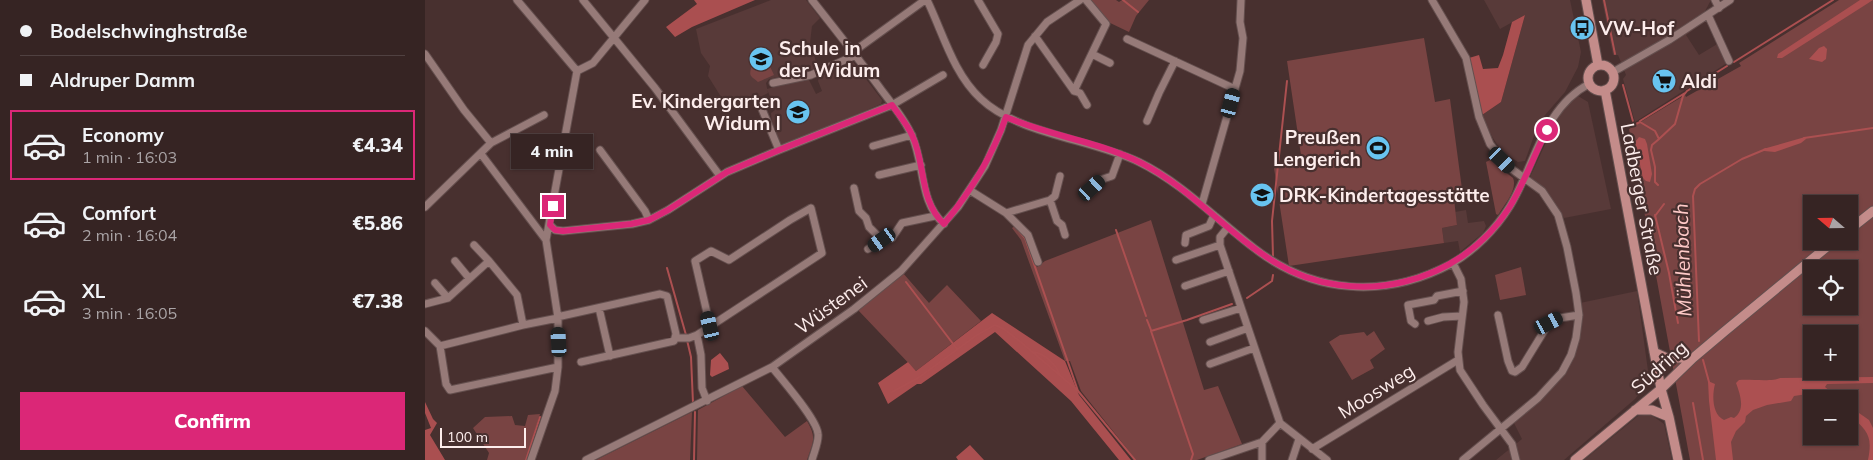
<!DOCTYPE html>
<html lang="en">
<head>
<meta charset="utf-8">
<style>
  :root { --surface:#362423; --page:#413030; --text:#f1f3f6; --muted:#aaa4a6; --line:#504141; --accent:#db2777 }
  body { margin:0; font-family:Mulish,sans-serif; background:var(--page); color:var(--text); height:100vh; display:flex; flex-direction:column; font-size:19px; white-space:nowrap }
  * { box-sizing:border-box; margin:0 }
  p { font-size:16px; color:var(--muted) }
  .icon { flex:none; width:28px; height:28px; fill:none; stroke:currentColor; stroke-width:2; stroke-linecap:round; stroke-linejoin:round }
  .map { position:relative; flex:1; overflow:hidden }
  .drawer { display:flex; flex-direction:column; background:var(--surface); width:425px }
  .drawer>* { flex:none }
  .banner { display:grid; align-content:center; height:110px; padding:0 20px; background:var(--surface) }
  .needle { width:32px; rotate:290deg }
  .buttons { position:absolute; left:1378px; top:195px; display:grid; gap:10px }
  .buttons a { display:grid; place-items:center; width:55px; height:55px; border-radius:0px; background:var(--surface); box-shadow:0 1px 4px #0004,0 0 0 1px var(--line); font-size:25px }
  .scale { position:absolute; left:15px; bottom:12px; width:86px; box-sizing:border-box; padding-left:5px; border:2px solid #fdedec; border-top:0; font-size:14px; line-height:18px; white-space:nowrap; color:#fdedec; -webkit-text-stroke:4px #48302f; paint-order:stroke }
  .end { position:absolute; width:22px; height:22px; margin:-11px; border:6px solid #db2777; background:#fff; box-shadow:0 0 0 2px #fff }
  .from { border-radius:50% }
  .bubble { position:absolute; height:35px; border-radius:0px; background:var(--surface); box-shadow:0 1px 4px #0004,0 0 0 1px var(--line); font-size:16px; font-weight:800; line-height:35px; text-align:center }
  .car { position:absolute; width:15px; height:30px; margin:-15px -8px; border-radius:6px; box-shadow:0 0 4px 1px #0007; background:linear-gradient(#222 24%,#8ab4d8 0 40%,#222 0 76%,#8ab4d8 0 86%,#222 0) }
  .banner b { display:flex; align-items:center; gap:18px; height:48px; font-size:19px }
  .banner b+b { border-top:1px solid var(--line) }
  .banner i { width:12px; height:12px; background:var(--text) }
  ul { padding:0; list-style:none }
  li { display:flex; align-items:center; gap:15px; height:70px; margin:0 10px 8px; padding:0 10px; border:2px solid transparent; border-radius:0px }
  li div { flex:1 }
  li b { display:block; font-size:19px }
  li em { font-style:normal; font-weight:800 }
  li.on { border-color:var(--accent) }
  li>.icon { width:45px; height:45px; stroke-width:1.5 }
  .action { display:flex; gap:10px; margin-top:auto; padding:10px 20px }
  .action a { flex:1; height:58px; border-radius:0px; background:var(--accent); color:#fff; font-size:20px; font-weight:800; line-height:58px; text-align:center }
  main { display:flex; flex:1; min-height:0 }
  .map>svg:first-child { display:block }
  .built { fill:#583a39 }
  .green { fill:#794443; fill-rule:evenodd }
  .forest { fill:#aa4f50 }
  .water { fill:#ac5051 }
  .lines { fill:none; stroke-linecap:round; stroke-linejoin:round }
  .stream { stroke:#ac5051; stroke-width:2 }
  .minor-casing { stroke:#644f4e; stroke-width:9 }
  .major-casing { stroke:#644f4e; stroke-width:11 }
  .minor { stroke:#967a78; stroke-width:7 }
  .major { stroke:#c48c8a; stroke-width:9 }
  .route { stroke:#db2777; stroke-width:6 }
  .labels { text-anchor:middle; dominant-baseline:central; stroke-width:4.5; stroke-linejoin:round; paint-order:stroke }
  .poi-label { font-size:19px; font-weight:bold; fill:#fdedec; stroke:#48302f; text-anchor:start }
  .street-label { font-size:19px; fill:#fdedec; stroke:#48302f }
  .water-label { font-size:20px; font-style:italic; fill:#ffcac8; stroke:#48302f }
</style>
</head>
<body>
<main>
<section class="drawer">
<div class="banner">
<b><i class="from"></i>Bodelschwinghstraße</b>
<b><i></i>Aldruper Damm</b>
</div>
<ul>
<li class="on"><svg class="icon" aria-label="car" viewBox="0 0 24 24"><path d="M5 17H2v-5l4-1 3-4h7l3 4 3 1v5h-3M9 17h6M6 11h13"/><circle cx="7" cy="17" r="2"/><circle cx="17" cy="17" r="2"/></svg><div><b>Economy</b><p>1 min · 16:03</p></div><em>€4.34</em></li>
<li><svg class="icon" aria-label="car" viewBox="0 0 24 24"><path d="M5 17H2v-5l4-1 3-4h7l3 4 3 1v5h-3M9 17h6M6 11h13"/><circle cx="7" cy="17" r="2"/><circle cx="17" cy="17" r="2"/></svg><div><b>Comfort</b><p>2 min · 16:04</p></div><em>€5.86</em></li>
<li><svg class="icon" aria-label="car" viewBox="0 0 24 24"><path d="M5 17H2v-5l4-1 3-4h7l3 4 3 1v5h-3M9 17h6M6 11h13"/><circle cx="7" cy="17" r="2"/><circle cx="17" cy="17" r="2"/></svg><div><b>XL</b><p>3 min · 16:05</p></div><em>€7.38</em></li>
</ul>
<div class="action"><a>Confirm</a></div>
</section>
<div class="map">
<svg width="1448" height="460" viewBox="0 0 1448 460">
  <rect width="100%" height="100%" fill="#48302f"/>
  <path class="built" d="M346 0H381L395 18 387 26 385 43 393 68 344 79 341 83 343 93 310 110 298 100 283 76 285 66 276 53 271 29Z
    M1059 0H1145L1156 52 1153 67 1140 92 1114 122 1100 161 1093 162 1076 151 1065 133 1057 115 1076 102 1100 15 1075 29Z
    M1177 0H1286L1279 13 1280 22 1261 35 1274 55 1294 43 1302 63 1210 122 1198 79 1201 75 1193 55H1188Z
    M428 62 457 100 456 104 360 145 356 144 347 123 346 113 350 110 342 89 383 78 391 94 397 91 393 81 394 76Z
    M1153 96 1163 102 1186 209 1139 218 1119 189 1105 177 1130 123 1142 105Z
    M1041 210 1043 223 1059 221 1061 226 1058 233 1035 252 1033 241 1019 243 1017 228 1032 225 1030 212Z
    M1212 291 1224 378 1220 387 1210 399 1139 460H1071L1097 439 1088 421 1115 398 1151 349 1155 303Z
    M1225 414 1239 424 1247 460H1159L1213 416Z"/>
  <path class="green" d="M664 0H691L694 2 697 0H724L711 16 704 32 681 21Z
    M1414 0H1448V460H1265L1204 129 1260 95 1261 97 1316 66 1314 63ZM1386 204H1424V241H1386ZM1386 269H1424V306H1386ZM1386 334H1424V371H1386ZM1386 399H1424V436H1386Z
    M999 38 1010 102 1025 99 1037 189 1022 191 1023 200 1029 199 1032 225 1017 228 1019 243 864 266 849 168 877 162 862 61Z
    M341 58 349 75 333 82C324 74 324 77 327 64L334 63 335 60Z
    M1065 160 1088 178C1093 189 1079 205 1073 215L1071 214 1061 162Z
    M726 220 779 390 793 386 817 444 772 460H711L656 391 645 361H640L596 240 587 228 590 226 601 236 612 267 620 261Z
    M1096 267 1101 295 1075 300 1070 275Z
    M478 273 504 303 522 285 556 321 491 371 433 310Z
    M949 331 960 349 945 360 949 368 927 380 904 342 915 335 939 332 942 336Z
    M317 386 360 437 382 421C392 438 388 442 382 460H272L273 410Z
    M267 412 265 460H171Z
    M115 414 101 460H62L64 453 48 428 60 417 87 416 90 425 100 426 103 415Z"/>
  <path class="forest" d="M269 0H330L267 27 250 37 241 27 272 4Z
    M1435 0H1448L1357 58H1352L1353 54Z
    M1100 15 1076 102 1057 115 1044 58 1054 55 1058 69 1073 68 1078 55 1087 22Z
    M567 313 640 361 654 395 706 460H694L646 401 570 332 496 384H492L463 404 453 383 483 362 491 371Z
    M0 402 8 419 12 423 5 435 20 460H0V430L6 428 0 413Z
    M545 445 559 460H533L531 457Z"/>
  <path class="water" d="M1399 46 1402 49 1401 59 1397 62 1384 59 1394 48Z
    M1214 137 1220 139 1222 144 1227 174 1225 182 1221 181 1218 178 1210 142Z
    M1380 137 1381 139 1376 143 1350 152 1339 151 1338 149Z
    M295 353 303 363 304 369 287 377 285 375 286 360Z
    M1448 377V383L1402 384 1400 387 1415 399H1403L1389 393 1369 396 1366 401 1342 405 1328 410 1321 416 1320 422 1311 431 1306 442 1308 460H1291L1284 401 1283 381 1290 384C1287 395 1287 415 1299 420L1306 417 1309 418C1321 410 1315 394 1311 383L1314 380C1325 379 1348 382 1355 378Z
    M1424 406 1444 420 1448 428V460H1443C1448 435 1442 430 1424 415Z"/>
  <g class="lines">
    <path class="stream" d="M698 0 713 12
      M1179 0 1190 54
      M1309 62 1408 0
      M1198 85 1209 125
      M1215 121 1260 93
      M1209 125 1215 122 1230 131 1234 139 1227 145 1226 150 1230 167V182L1233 185
      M1379 138 1448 128
      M1234 139 1250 124 1258 96 1262 91 1302 66
      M1230 215 1244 273 1253 323
      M1230 216 1239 204
      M691 230 721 316
      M594 231 600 238 653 391 710 460
      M848 256 847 221 862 81
      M242 268 261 335
      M481 282 532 349
      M822 298 847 281 848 275
      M722 320 726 330
      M262 340 266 357 268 403
      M1274 341 1268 196 1270 189 1275 184 1317 159 1341 149
      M608 352C620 353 631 365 635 375
      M1278 360 1284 382
      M467 392 493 378 552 335 570 325 579 329 598 344 652 390
      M1268 403 1278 460
      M101 460 115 417
      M269 460 270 412
      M766 460 768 454 726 331 762 320 807 304"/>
    <defs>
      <path id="minor" d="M92 0 152 71 121 240 133 318V367L130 391 106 460
        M158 0 230 88 295 176
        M387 0C410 29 433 58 455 88 466 103 480 119 487 136 500 165 494 202 519 224
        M502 0C518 33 528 73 556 99 593 134 666 139 714 162 757 183 791 219 829 248 888 294 960 299 1026 264 1049 251 1071 229 1085 206 1110 165 1118 108 1164 84
        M553 0 573 34 571 42 558 65
        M1007 0 1041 58 1054 117 1065 144 1084 167 1117 191 1133 215 1142 247 1151 293 1154 315 1151 338 1146 355 1137 372 1113 398 1038 460
        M1290 0 1294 8
        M1283 15 1304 61
        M610 36 649 91 681 24 661 0
        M702 39 810 89
        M428 52 500 0
        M0 54 39 110 66 143
        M667 54 685 63
        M152 71 168 63 220 0
        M1188 72 1244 40 1305 0
        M348 83 386 75 431 55
        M649 91 655 93 662 105
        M334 102 354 150
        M722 121 734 93 750 61
        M448 146 487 135
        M175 150 220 211 224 220
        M56 154 121 240
        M454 175 496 165
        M429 188 434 211 441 218 444 227 457 240 467 238 477 223 510 216
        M667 188 675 180 687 176 695 154
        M546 191 581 213 625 200 630 196 635 176
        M625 200 632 221 637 225 640 235
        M777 204 815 71 818 38 815 22 816 0
        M0 207 66 143 119 115
        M581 213 603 235 613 262
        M125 225 130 230 138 231 207 224 224 220 243 210 302 172 354 150 467 105 518 75
        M803 227 795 237V245L855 423 902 460
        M760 243 761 235 784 226 789 215
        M49 245 64 261
        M443 249 457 240
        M751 260 795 245
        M30 261 44 278
        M1028 263 1036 279 1039 302 1033 352 1035 370 1058 405 1087 444 1091 460
        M10 283 23 298
        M760 286 804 271
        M0 304 23 298 64 261 92 295 98 325
        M174 308 185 356
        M1073 315 1083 361 1087 371 1090 372 1097 367 1124 323 1135 318 1154 315
        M132 317 235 294 242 296 251 334 249 341 156 362
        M778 320 816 308
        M1003 321 1018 317 1037 316
        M990 324 986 321 983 305 1009 300 1012 296 1038 291
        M0 331 15 346 21 384 25 390 133 367
        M272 335 276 355 277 388 282 401
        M251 338H264L272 335 397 253 386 208 365 220 304 260 286 251 270 261 285 326
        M785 342 823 328
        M15 346 98 325 133 318
        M785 364 829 348
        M347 367C357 380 392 419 393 434 394 442 389 452 387 460
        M887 449 1033 360
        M161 460 347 367 429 309 476 271 533 207 560 166 576 130 603 45 622 22 655 0
        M784 460 837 442 855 423
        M837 460V442
        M867 460 874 439"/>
      <path id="major" d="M1161 0 1173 65
        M1163 78a13 13 0 1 1 26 0a13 13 0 1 1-26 0Z
        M1180 90 1236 389 1244 417 1253 460
        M1424 230 1448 211
        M1229 352 1242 358H1268
        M1210 410H1227L1244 417
        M1150 460 1236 389 1268 358 1300 331 1409 241"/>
    </defs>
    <use href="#minor" class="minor-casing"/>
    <use href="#major" class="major-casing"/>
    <use href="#minor" class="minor"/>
    <use href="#major" class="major"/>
  </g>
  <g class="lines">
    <path class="route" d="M128 206 125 225 130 230 138 231 206 224 224 220 243 210 302 172 354 150 467 105C474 115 482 124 487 135 501 164 494 201 519 224 546 191 567 157 581 117 629 138 682 142 727 169 772 195 806 236 851 263 929 310 1035 285 1084 208 1099 184 1109 155 1122 130"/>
  </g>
  <defs>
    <symbol id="bus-disc" viewBox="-11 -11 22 22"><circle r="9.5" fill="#68c4f0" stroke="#48302f"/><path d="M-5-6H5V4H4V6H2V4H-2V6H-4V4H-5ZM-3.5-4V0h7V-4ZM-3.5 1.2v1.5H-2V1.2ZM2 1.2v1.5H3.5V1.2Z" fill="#111"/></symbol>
    <symbol id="school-disc" viewBox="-11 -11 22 22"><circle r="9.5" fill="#68c4f0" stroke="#48302f"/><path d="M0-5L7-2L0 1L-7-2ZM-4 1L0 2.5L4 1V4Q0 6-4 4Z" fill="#111"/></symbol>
    <symbol id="supermarket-disc" viewBox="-11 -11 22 22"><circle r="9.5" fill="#68c4f0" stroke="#48302f"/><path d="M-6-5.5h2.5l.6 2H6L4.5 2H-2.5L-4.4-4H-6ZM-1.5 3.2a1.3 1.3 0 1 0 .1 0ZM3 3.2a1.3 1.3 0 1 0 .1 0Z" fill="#111"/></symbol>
    <symbol id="stadium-disc" viewBox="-11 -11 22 22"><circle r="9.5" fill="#68c4f0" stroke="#48302f"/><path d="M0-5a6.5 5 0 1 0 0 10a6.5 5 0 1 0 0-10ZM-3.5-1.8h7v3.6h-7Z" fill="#111"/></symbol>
  </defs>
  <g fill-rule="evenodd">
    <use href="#bus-disc" x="1143" y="14" width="28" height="28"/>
    <use href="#school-disc" x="322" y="45" width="28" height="28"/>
    <use href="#supermarket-disc" x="1225" y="67" width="28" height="28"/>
    <use href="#school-disc" x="359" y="98" width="28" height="28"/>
    <use href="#stadium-disc" x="939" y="134" width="28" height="28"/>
    <use href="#school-disc" x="823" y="181" width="28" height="28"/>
  </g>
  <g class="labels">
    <g class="poi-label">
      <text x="1174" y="28">VW-Hof</text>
      <text x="354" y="48">Schule in<tspan x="354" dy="22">der Widum</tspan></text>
      <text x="1256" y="81">Aldi</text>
      <text x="356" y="101" text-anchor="end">Ev. Kindergarten<tspan x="356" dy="22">Widum I</tspan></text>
      <text x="936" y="137" text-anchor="end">Preußen<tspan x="936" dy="22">Lengerich</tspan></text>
      <text x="854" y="195">DRK-Kindertagesstätte</text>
    </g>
    <g class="street-label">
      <text transform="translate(1217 199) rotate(79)">Ladberger Straße</text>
      <text transform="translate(406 305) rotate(-36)">Wüstenei</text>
      <text transform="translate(1234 367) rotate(-42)">Südring</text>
      <text transform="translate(951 391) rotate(-32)">Moosweg</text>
    </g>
    <g class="water-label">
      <text transform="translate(1257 260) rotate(-92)">Mühlenbach</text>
    </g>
  </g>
</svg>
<div class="buttons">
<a><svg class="needle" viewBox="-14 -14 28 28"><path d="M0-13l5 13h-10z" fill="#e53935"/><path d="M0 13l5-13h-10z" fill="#aaa4a6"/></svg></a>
<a><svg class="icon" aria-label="locate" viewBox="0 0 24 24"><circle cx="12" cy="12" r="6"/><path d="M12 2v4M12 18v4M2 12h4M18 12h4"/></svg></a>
<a>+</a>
<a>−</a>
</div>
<div class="scale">100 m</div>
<i class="end from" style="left:1122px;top:130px"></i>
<i class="end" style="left:128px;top:206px"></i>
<div class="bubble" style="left:86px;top:134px;width:82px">4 min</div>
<i class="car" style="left:806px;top:103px;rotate:15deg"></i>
<i class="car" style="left:1077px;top:160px;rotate:135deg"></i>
<i class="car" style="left:667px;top:188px;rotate:48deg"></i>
<i class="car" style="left:457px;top:240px;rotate:235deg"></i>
<i class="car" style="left:1124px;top:323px;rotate:62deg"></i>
<i class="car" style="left:285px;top:326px;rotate:347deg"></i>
<i class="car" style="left:134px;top:342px;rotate:357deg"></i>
</div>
</main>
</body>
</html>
